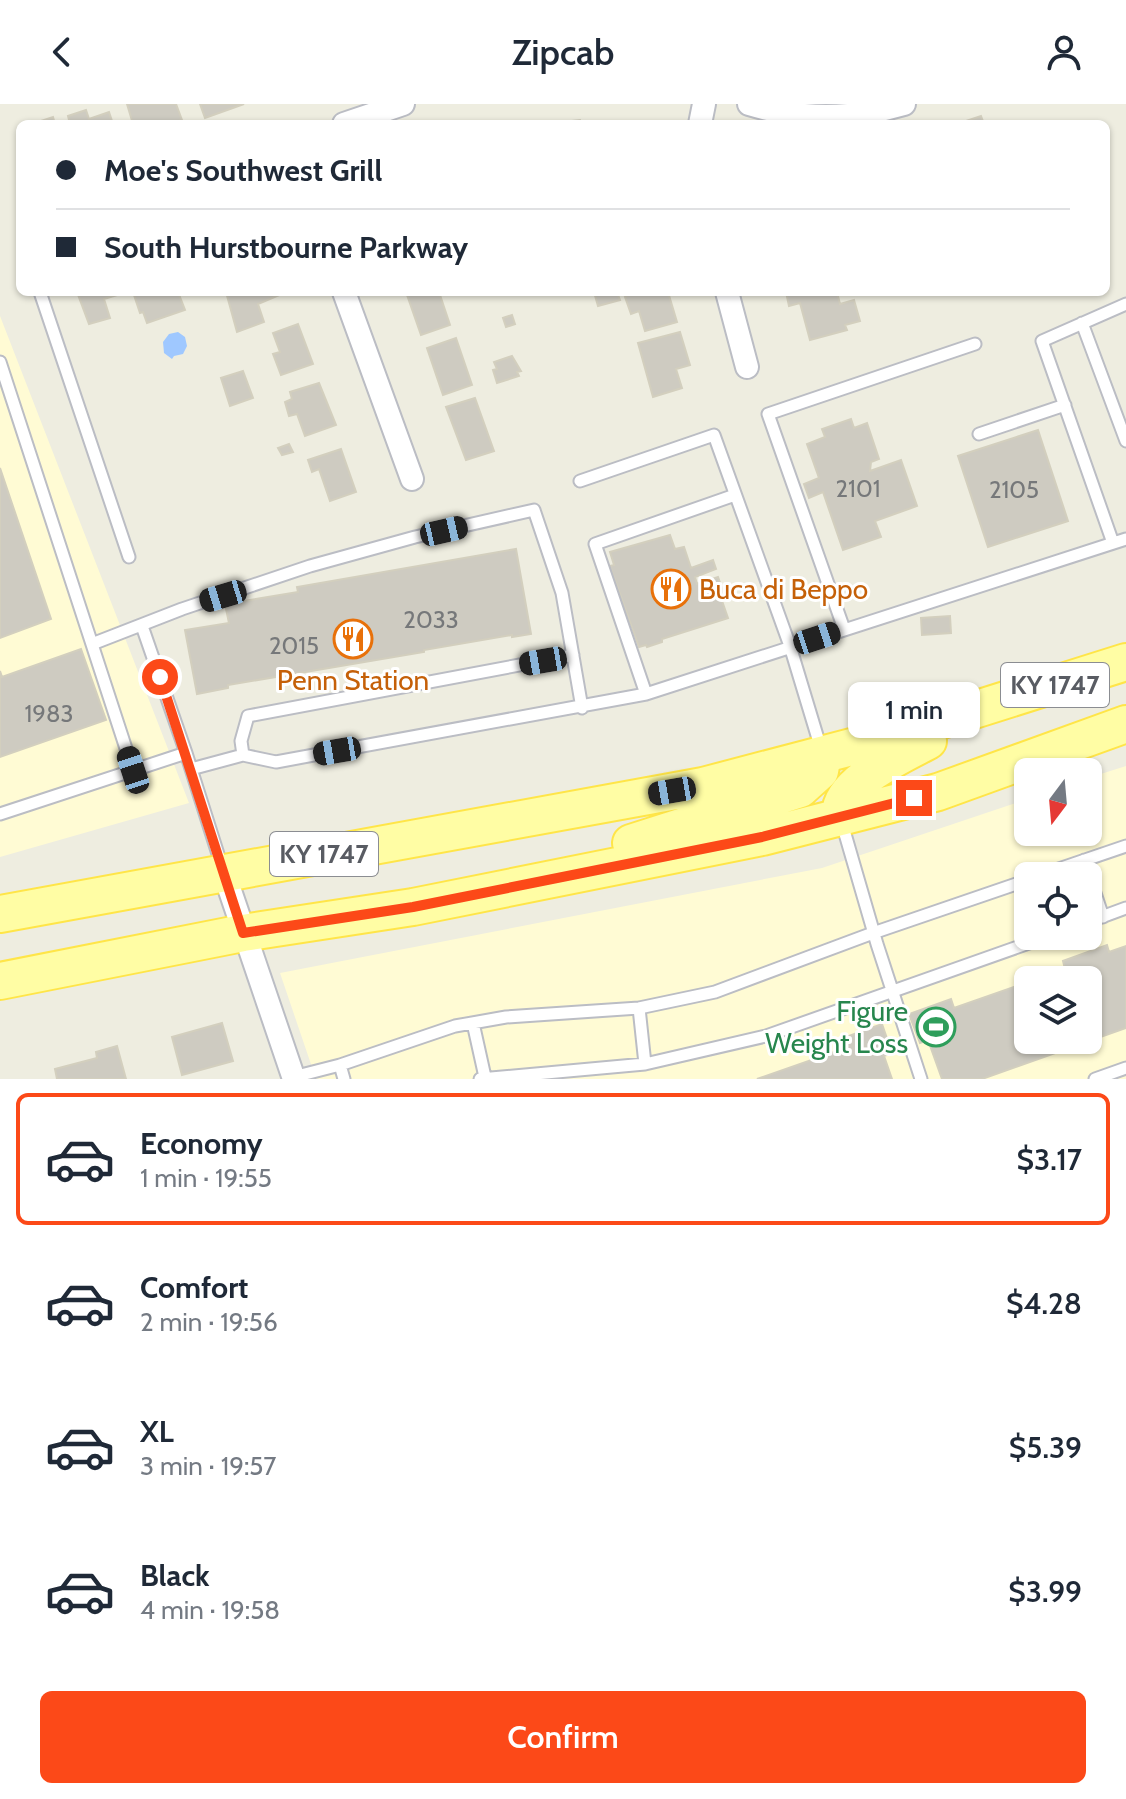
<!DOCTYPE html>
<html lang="en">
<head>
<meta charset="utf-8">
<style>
  :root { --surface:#fff; --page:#f6f6f7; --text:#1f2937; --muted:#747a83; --line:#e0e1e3; --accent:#fc4918 }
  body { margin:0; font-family:Cabin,sans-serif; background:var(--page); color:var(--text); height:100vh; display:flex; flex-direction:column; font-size:30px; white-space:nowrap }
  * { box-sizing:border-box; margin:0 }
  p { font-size:26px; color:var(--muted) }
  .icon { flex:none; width:44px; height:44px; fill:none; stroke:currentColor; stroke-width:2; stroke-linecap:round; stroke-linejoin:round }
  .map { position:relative; height:975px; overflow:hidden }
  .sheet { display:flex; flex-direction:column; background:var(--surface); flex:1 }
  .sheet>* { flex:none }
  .hud { position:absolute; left:16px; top:16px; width:1094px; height:176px; border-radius:12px; box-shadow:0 2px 6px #0004; display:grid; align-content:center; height:176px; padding:0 40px; background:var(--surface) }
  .needle { width:52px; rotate:196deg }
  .buttons { position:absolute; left:1014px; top:654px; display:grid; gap:16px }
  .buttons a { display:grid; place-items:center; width:88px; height:88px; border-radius:12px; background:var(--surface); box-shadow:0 2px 6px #0004; font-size:40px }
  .end { position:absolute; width:36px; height:36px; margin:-18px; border:10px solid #fc4918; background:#fff; box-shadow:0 0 0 4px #fff }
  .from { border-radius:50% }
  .bubble { position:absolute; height:56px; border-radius:12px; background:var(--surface); box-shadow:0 2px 6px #0004; font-size:26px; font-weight:600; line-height:56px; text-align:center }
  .car { position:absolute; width:24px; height:48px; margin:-24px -12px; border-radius:10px; box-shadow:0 0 6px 2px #0007; background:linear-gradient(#222 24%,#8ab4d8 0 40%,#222 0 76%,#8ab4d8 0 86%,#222 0) }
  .hud b { display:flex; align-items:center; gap:28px; height:76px; font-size:30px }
  .hud b+b { border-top:2px solid var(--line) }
  .hud i { width:20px; height:20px; background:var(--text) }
  ul { padding:14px 0 0; list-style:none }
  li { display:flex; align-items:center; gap:24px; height:132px; margin:0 16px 12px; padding:0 24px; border:4px solid transparent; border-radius:12px }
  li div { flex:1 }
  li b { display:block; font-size:30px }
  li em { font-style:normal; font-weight:600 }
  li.active { border-color:var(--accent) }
  li>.icon { width:72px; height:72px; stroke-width:1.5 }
  .button { display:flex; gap:16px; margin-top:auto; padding:16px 40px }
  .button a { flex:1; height:92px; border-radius:12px; background:var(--accent); color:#fff; font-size:32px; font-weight:600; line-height:92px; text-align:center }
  header { display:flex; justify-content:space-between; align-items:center; height:104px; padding:0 40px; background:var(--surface); font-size:36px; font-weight:600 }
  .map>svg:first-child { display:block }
  .commercial { fill:#fffbd4; fill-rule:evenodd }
  .water { fill:#9fc8ff }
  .building { fill:#cecbc1; stroke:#d3cfbe; stroke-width:2 }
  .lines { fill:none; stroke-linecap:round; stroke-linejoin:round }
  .lane-casing { stroke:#bbbdc4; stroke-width:15 }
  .street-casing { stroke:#bbbdc4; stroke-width:26 }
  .primary-casing { stroke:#ffe548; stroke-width:40 }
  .lane { stroke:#fff; stroke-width:11 }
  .street { stroke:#fff; stroke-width:22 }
  .primary { stroke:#fffda4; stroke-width:36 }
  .route { stroke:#fc4918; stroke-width:10 }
  .labels { text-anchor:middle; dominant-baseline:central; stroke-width:6; stroke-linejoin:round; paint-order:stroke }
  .number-label { font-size:24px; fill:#76787a }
  .shield { fill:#fff; stroke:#8b8d92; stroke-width:2 }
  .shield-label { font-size:26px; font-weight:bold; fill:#595c63 }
  .food-label { font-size:28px; fill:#c56008; stroke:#fff; text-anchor:start }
  .leisure-label { font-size:28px; fill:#27864d; stroke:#fff; text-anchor:end }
</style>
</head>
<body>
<header><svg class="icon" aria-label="back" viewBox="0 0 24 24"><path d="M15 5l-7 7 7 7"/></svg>Zipcab<svg class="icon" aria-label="person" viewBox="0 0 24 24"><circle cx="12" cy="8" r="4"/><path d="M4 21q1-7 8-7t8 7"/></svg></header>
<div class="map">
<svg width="1126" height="975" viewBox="0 0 1126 975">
  <rect width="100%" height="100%" fill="#eeede0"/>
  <path class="commercial" d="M0 212 189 699 0 753Z
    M1126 662V975H316L280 869 822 764 1028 695V728H1088V674ZM1028 772H1088V832H1028ZM1028 876H1088V936H1028Z"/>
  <path class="water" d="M178 228 185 233 187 242 183 250 174 252 172 255 164 249 163 238 169 230Z"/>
  <path class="building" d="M127 0H176L182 16 168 20H133Z
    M200 0H244L205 14Z
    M86 6 89 15 109 8 113 20H70L68 12Z
    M981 12 984 20H960V19Z
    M53 13 55 20H32Z
    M580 16 581 20H544Z
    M77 188H116L117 191 104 195 110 214 89 220Z
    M133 188H178L185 206 147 219 143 208 140 209Z
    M226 188H284V189L258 200 264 218 237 228Z
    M406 188H439L450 221 421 231Z
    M594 188H617L620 196 598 202Z
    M634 188H668L677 218 645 227 639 207 631 210 625 193Z
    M786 188H837L840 200 854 196 860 217 845 221 847 226 810 236 800 199 789 202Z
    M512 211 515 220 506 223 503 214Z
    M298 220 313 260 281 271 273 250 280 248 273 229Z
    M680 228 690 261 676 265 682 284 653 293 638 239Z
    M456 234 472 281 443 291 427 244Z
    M512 252 521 267 517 268 519 272 497 279 493 266 497 265 494 258Z
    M243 267 253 294 230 302 221 274Z
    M319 279 336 321 305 332 297 310 289 312 285 298 292 295 290 288Z
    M475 294 494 347 466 356 446 303Z
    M851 315 854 324 867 319 879 355 871 358 870 367 901 356 917 402 875 417 881 433 843 446 823 388 809 394 804 380 819 374 807 340 825 333 822 325Z
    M1038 326 1068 417 988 443 958 352Z
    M289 340 293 348 282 351 278 344Z
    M341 345 356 388 330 397 319 365 312 368 308 356Z
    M0 364 51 515 0 534Z
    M670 431 675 445 684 443 691 464 713 456 716 465 695 473 697 480 718 473 724 490 720 491 728 514 662 535V538L647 543 646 541 639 543 610 462 614 461 610 448Z
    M516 445 531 530 512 533V531L424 546V548L228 581V584L197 590 185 526 229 519 225 500 298 488 297 483Z
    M950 512 951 529 922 531 921 514Z
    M81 545 106 616 0 653V567L2 573Z
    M1107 841 1109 848 1126 842V924L982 975H942L928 936 920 939 909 910 951 895 954 904 1028 878V936H1088V876H1033L1065 865 1063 857Z
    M222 919 233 957 182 971 172 933Z
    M882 920 892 949 884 952 892 975H757L843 945 840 935Z
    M117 942 126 975H57L55 965 97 954 96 948Z"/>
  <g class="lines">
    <defs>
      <path id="lane" d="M40 188 129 453
        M1082 219 1126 337
        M0 258 133 666
        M979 330 1065 301
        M580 377 714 331 790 542 822 648
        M1113 439 1042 237 1126 200
        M142 522 186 649
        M844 525 768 310 975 240
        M92 540 182 505 310 462 415 433 534 406 562 489 582 604
        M646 590 595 440 735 391
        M243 651 241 637 248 612 573 551
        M191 665 243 651 276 658 646 590 1126 435
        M0 710 186 649 223 766
        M841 716 877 840 921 975
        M1084 756 1103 813
        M1038 772 1126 742
        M1088 818 1126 804
        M639 904 645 960
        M473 919 485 973
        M340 961 455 922 506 913 639 904 715 888 873 829 1028 776
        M293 973 340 961 344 975
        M480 975 645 960 766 932 1049 832
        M1095 975 1126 964"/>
      <path id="street" d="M749 0C802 16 850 16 904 0
        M344 20 403 0
        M700 20 704 0
        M344 188 412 375
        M727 188 747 263
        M224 769 294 975"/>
      <path id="primary" d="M841 713C834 681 904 650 928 637
        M631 739 800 685 820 667 823 651
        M0 810 703 682 882 635 1126 558
        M0 877 243 829 413 803 762 733 938 688 1126 620"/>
    </defs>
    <use href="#lane" class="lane-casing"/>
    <use href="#street" class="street-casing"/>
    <use href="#primary" class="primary-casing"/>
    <use href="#lane" class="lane"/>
    <use href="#street" class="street"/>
    <use href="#primary" class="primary"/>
  </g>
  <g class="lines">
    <path class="route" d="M160 573 243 829 413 803 762 733 914 694"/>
  </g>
  <defs>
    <symbol id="restaurant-ring" viewBox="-11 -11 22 22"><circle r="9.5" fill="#fff" stroke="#e8710a" stroke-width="1.5"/><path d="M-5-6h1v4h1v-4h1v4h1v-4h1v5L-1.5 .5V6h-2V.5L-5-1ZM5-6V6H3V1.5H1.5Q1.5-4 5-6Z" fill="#e8710a"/></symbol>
    <symbol id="stadium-ring" viewBox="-11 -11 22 22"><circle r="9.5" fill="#fff" stroke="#2e9e5b" stroke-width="1.5"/><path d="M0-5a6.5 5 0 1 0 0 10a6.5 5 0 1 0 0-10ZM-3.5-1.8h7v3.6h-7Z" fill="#2e9e5b"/></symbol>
  </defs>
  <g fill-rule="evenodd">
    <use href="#restaurant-ring" x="649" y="463" width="44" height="44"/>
    <use href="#restaurant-ring" x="331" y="513" width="44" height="44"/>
    <use href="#stadium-ring" x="914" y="901" width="44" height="44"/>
  </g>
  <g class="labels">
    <g class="number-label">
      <text x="858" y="384">2101</text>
      <text x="1014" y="385">2105</text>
      <text x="431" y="515">2033</text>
      <text x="294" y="541">2015</text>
      <text x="49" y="609">1983</text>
    </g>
    <g class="shield">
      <rect x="1001" y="559" width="108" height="44" rx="6"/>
      <rect x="270" y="728" width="108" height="44" rx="6"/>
    </g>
    <g class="shield-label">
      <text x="1055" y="581">KY 1747</text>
      <text x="324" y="750">KY 1747</text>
    </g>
    <g class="food-label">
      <text x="699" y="485">Buca di Beppo</text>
      <text x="353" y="576" text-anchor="middle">Penn Station</text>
    </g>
    <g class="leisure-label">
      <text x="908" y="907">Figure<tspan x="908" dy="32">Weight Loss</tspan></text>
    </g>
  </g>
</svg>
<div class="buttons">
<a><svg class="needle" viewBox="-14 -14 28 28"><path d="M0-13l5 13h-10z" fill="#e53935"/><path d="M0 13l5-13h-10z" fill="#747a83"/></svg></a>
<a><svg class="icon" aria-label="locate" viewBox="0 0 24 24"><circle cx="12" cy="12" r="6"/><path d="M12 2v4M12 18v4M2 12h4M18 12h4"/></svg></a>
<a><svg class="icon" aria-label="layers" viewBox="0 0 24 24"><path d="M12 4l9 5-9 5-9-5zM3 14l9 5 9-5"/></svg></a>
</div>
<i class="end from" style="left:160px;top:573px"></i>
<i class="end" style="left:914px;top:694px"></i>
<div class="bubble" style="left:848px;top:578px;width:132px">1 min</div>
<i class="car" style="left:444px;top:427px;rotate:77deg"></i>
<i class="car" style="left:223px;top:492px;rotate:253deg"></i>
<i class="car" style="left:817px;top:534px;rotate:72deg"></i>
<i class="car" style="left:543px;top:557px;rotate:260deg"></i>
<i class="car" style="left:337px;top:647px;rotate:260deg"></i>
<i class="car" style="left:133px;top:666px;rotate:342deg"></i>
<i class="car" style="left:672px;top:687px;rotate:260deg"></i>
<div class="hud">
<b><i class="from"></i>Moe's Southwest Grill</b>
<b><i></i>South Hurstbourne Parkway</b>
</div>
</div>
<section class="sheet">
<ul>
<li class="active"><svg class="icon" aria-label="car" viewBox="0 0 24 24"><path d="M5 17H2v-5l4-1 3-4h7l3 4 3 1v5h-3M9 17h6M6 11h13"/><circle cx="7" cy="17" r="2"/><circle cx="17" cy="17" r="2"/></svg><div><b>Economy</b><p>1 min · 19:55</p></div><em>$3.17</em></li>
<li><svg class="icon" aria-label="car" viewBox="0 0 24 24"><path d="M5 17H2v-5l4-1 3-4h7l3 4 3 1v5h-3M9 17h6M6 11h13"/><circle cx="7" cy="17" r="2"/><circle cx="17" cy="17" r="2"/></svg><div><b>Comfort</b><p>2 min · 19:56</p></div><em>$4.28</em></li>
<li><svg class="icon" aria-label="car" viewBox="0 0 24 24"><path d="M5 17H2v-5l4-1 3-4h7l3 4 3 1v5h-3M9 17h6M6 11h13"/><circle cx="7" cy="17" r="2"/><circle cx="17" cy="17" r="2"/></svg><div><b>XL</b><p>3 min · 19:57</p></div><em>$5.39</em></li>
<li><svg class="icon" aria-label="car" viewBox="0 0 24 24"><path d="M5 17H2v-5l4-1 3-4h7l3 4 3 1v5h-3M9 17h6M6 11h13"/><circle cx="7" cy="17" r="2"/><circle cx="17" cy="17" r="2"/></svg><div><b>Black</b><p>4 min · 19:58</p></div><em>$3.99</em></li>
</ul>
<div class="button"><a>Confirm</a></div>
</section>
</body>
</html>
